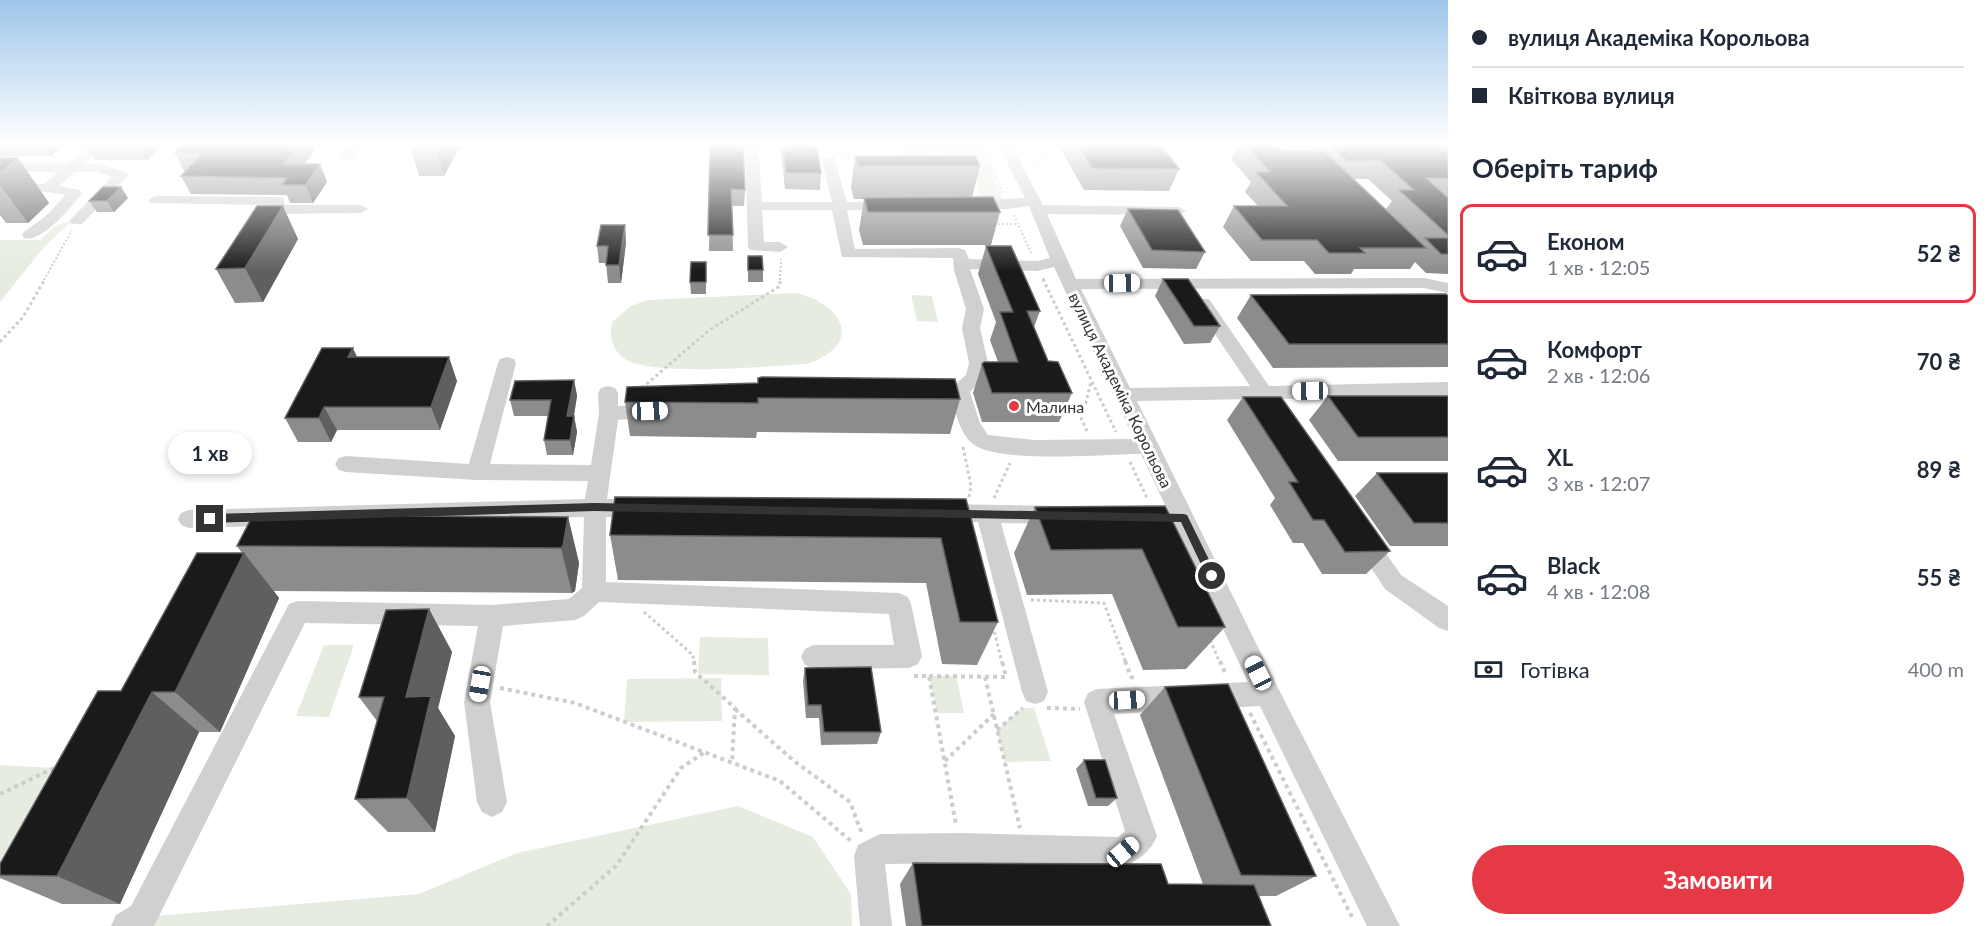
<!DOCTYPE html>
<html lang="uk">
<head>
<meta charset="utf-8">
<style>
  :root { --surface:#fff; --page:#f6f6f7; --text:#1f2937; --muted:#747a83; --line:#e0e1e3; --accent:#e63946 }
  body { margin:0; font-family:Lato,sans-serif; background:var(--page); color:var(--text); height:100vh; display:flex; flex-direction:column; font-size:22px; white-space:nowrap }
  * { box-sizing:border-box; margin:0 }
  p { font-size:20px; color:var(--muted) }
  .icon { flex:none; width:33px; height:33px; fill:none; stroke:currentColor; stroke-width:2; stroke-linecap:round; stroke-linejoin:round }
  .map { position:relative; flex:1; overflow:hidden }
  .sheet { display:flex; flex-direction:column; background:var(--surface); width:540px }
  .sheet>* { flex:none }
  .hud { display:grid; align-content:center; height:132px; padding:0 24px; background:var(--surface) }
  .end { position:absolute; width:27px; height:27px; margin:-14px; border:8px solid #333; background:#fff; box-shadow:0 0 0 3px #fff }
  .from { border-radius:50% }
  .bubble { position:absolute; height:42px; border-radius:21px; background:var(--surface); box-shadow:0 3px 9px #0003; font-size:20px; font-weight:700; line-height:42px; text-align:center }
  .car { position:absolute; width:18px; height:36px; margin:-18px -9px; border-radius:8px; box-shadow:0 0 4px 2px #0007; background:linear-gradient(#fff 24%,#345 0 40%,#fff 0 76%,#345 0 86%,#fff 0) }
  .hud b { display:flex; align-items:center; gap:21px; height:57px; font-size:22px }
  .hud b+b { border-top:2px solid var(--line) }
  .hud i { width:15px; height:15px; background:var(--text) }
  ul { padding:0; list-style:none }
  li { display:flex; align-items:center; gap:18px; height:99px; margin:0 12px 9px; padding:0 12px; border:3px solid transparent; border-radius:12px }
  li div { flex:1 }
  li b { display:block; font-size:22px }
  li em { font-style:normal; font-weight:700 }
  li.on { border-color:var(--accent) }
  li>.icon { width:54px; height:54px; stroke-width:1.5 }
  h2 { padding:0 24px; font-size:27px; line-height:72px }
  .pay { display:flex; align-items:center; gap:15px; height:66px; padding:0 24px; font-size:22px }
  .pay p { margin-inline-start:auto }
  .action { display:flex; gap:12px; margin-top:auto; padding:12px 24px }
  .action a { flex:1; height:69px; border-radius:36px; background:var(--accent); color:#fff; font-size:24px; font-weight:700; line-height:69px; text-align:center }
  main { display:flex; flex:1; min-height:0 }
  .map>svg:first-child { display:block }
  .green { fill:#e6ecdf }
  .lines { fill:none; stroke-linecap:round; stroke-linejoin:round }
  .path-far2 { stroke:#cdcdcd; stroke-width:2; stroke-dasharray:2 2; stroke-linecap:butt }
  .path-far1 { stroke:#cdcdcd; stroke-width:3; stroke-dasharray:3 3; stroke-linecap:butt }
  .path { stroke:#cdcdcd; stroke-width:4; stroke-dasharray:4 4; stroke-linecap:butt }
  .minor { fill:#d0d0d0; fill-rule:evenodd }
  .wall { fill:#8c8c8c; fill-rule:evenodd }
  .shaded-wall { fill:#5f5f5f }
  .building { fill:#1a1a1a; stroke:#5f5f5f; stroke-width:1.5 }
  .route { fill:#333 }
  .poi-dot { fill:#e63946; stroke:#fff; stroke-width:2 }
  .labels { text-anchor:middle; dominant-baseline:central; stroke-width:6; stroke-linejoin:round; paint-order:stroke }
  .street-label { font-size:16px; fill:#333; stroke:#fff }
  .poi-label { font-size:16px; fill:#333; stroke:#fff; text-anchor:start }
</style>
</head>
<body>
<main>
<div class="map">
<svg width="1448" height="926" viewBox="0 0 1448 926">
  <rect width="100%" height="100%" fill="#fff"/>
  <path class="green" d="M911 143H931L937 159H903L900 148Z
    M934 143H979L1005 203 984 204 976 187 980 186 976 181 941 160Z
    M73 220 44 247 0 302V240H40L55 226Z
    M796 293C846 305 863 346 806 364 768 366 653 377 625 359 612 350 609 337 612 322L631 306 648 300Z
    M911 295 932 296 938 322 917 321Z
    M700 637 768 638 769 675 698 674Z
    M324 645H354L329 717 296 716Z
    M929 676H956L964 713H937Z
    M721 678 722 721 624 722 627 679Z
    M1021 708H1034L1051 761 1005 762 997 730Z
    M0 765 54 768 0 875Z
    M738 806 813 837 851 894 852 926H127L142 917 419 894 517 853Z"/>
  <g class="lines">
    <path class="path-far2" d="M932 143 938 157
      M981 143 1003 193
      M896 147 901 159
      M841 157 849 159 846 147H896L904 143
      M849 159H857
      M1031 166 1048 155
      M1014 215 1031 253
      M994 224H1017
      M1043 278 1044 280
      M44 280 72 230
      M780 280 781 259"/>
    <path class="path-far1" d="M1043 279 1116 432
      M0 342 23 317 45 279
      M642 388 708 331 780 286V279
      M1087 431 1080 416 1086 403 1091 381
      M963 447 971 486 969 497
      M1130 462 1148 500
      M994 498 1010 463
      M1031 600 1104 603 1126 663
      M644 612 693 655 694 663
      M993 626 1002 663
      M1210 640 1220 663"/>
    <path class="path" d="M694 661 695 672 735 708 732 762
      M1125 661 1131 677 1134 678
      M1220 661 1226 675
      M914 676H929L956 825
      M929 676 1006 677 1002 661
      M985 677 1020 828
      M500 688 575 703 780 781 851 841
      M1047 708 1080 709
      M735 709 794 761 850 802 862 834
      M1250 713 1353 919
      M997 730 1023 708
      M945 761 994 714
      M0 794 54 768
      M547 926 616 866 681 768 705 752"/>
    <path class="minor" d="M92 143H107L84 164H99L126 172 128 175 126 178 82 224H72L69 221 72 218 112 177 98 172H75L59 186 80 190 82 193 80 196C69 209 42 243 24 238L22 235 24 232 48 214 65 195 48 192 0 191V183L44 184 58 172 0 171V163H68Z
      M346 143H360L355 157 348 161 341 157Z
      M686 143H758L762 202H832L822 160 824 157H834L847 202H892L899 206 892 210H847L855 249 959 248 965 250 969 259 1037 261 1050 258 1029 206C1014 208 970 215 961 205L968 201 1025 198 997 143H1010L1043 205 1179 207 1186 211 1179 215 1047 214 1076 279 1424 278 1448 283V293L1424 288 1081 289 1130 388 1250 386 1194 303 1197 299H1209L1269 386 1448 382V396L1278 399 1292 419 1289 424 1282 426 1275 424 1258 399 1137 401 1276 684 1400 926H1367L1260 706 1114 714 1157 836C1151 851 1138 861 1123 867L960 863 885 864 892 926H860L854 856 858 845 880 834 960 833 1118 837 1125 831 1084 702 1088 693 1097 689 1248 682 1175 527 1142 526 1134 523 1131 517 1134 511 1142 508 1167 509 1141 454C1107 454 997 464 973 444 958 432 954 406 950 389L966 375 969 363 962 328 966 309 954 270 953 258 842 257 832 210H762L764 242H780L788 247 780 252 750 250 748 247 745 148 692 147ZM1054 267 1134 439 1034 440 988 435 980 423 970 392 984 377 988 363 980 328 984 309 970 269 1037 271Z
      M1243 143H1344L1345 144 1338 148 1283 149 1264 152 1245 146Z
      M155 196 278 197 283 198 285 205H361L368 209 361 213 277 214 272 213 270 205 150 203 148 200Z
      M507 357 514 359 516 363 490 464 591 465 599 413 598 393 601 388 608 386 615 388 618 393V406L655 404 662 406 665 411 662 416 618 420 607 499H643L651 502 654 508 651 514 643 517H606V582L899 593 908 597 911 604 922 656 918 664 909 668 814 669 805 665 801 657 805 649 814 645H894L889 614 599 602 584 616 575 620 503 626 490 702 507 802 502 812 492 817 482 812 477 802 464 702 478 626 305 623 154 926H111L116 915 131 906 289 604 298 601 492 605 569 599 582 588 584 517 189 528 181 525 178 519 181 513 189 510 585 499 588 481 477 480 346 472 339 470 335 464 339 458 346 456 469 464 498 363 500 359Z
      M941 504 1060 506 1068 509 1071 515 1068 521 1060 524 1001 523 1048 692 1044 701 1035 704 1026 701 1022 692 978 522H941L933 519 930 513 933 507Z
      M1363 530 1371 532 1401 575 1448 606V631L1439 628 1385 589 1352 539 1355 532Z"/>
  </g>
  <path class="wall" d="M0 143H72L70 144H66L51 156H0Z
    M84 143H164L147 160H95Z
    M409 143H478L458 150 444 176H419Z
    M710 143 745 190 744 206H732L733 251H709Z
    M780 143H816L821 173 820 190 785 189Z
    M1057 143H1159L1179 169 1169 191 1084 190Z
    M1240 143H1274L1282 150 1307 151 1311 143H1448V274L1426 273 1415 262 1410 269H1354L1351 274H1315L1304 261H1251L1223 227 1234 206H1258L1245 192 1251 182 1231 159ZM1354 179H1368L1392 201 1386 209 1420 243Z
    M314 151 305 164H320L327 182 313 203H290L287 195 191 194 181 176 186 171H184L175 153Z
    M855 156 980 166 972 197 1000 212 991 245H863L859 230 864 199H854L851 188Z
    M0 158H18L49 203 28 223H6L0 215Z
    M128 198 114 212H97L89 201Z
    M1128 209 1205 252 1196 269 1143 268 1120 226Z
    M625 225 626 243 621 283H608L606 263H599L597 246Z
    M298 239 263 302 235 303 216 269Z
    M986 246 1040 311 1034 327 1048 361 1072 393 1059 422H982L973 393 982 364 998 362 990 340 996 322 978 274Z
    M748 256 763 270V282H748Z
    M706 262V294H691L690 282Z
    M1163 279 1220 326 1210 343 1184 344 1155 296Z
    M1251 295 1448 296V367L1273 368 1237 318Z
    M357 357 457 381 440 430H337L331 442H298L285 418Z
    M574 380 577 396 574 416 577 432 573 455H547L544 440 548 416H514L510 400Z
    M627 387 960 399 950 434 757 432 756 438 630 436 625 402Z
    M1328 396H1448V461H1338L1309 420Z
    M1243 397 1390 551 1366 574H1322L1303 543H1293L1270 505 1275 498 1227 420Z
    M1377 473H1448V546H1390L1355 496Z
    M966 499 998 622 977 665 942 664 926 583 618 580 610 535Z
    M1165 506 1225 627 1186 669 1143 670 1112 594 1027 595 1014 553 1035 507Z
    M568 517 579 563 575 591 572 593 274 591 279 598 220 732H199L120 904H62L0 878V864L121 691 242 553 237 546Z
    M429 609 452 652 438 708 455 736 435 832H388L355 799 377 721 359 697Z
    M805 668 881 732 877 744 821 745 819 718H806L803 681Z
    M1165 687 1316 876 1276 896H1259L1271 926H906L900 884 913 863 1168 884H1203L1140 715Z
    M1084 760 1117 798 1108 806H1088L1076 769Z"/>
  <path class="shaded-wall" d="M42 143H65L66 144 51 156Z
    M137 143H164L147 160Z
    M300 143H311L314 151 292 182 284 164Z
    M435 143H478L458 150 444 176Z
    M18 158 49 203 28 223 0 185V173Z
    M320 164 327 182 313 203 306 185Z
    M121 187 128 198 114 212 107 201Z
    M283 206 298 239 263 302 245 268Z
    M625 225 626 243 621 283 619 265Z
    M353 348 364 372 348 357Z
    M449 357 457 381 440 430 431 407Z
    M574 380 577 396 571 432 567 416Z
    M324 407 337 430 331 442 319 418Z
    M574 416 577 432 573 455 570 440Z
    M568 517 579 563 575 591 572 593 561 548Z
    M244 553 279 598 220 732 175 692Z
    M429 609 452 652 438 708 455 736 435 832 407 798 406 697Z
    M152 692 199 732 120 904 57 876Z"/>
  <path class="building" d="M185 143H300L284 164H320L306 185H282L287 178 181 176 202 153H175Z
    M710 143H743L745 190 731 189 733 235H708Z
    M783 143H816L821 173H786Z
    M1077 143H1159L1179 169 1092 168Z
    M1244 143H1274L1282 150 1324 151 1426 248H1360L1365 253H1329L1317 240H1262L1234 206H1287L1256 172H1270Z
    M1327 143H1448V178H1426L1448 198V235L1399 190H1414L1380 160 1347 161Z
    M855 156H975L980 166H858Z
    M0 158H18L0 173Z
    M103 187H121L107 201H89Z
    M993 197 1000 212H868L864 198Z
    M257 206H283L245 268 216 269Z
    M1128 209 1178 210 1205 252 1152 250Z
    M601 225H625L619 265H606L608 246H597Z
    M1425 238H1448V254H1441Z
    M986 246H1011L1040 311H1027L1048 361 1058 362 1072 393H992L982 364 984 362H1018L1000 312H1013Z
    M748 256H762L763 270H748Z
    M691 262H706V282H690Z
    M1163 279H1188L1220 326H1194Z
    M1446 294 1448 296V344H1289L1251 295Z
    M322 348H353L348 357H449L431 407H324L319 418H285Z
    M762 377 955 379 960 399 758 398V403L625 402 627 387 758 383V378Z
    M574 380 567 416H574L570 440H544L551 400H510L515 381Z
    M1328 396H1448V437H1358Z
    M1243 397H1281L1390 551 1345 552 1324 520H1313L1289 482H1298Z
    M1377 473H1448V523H1414Z
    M615 497 966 499 998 622H960L941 538 610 535Z
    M1165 506 1225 627H1178L1142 549 1051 550 1035 507Z
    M253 515 568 517 563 546 561 548 237 546Z
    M197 553H244L175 692H152L57 876 0 875V864L98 691H121Z
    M429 609 406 697 431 696 407 798 355 799 384 697H359L386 610Z
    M871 667 881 732H824L821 705H808L805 668Z
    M1228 684 1316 876 1241 875 1165 687Z
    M1084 760H1105L1117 798H1096Z
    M913 863 1161 864 1168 884 1254 885 1271 926H922Z"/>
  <linearGradient id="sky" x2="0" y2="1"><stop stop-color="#9ec6ea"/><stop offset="0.53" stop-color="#fff"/><stop offset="1" stop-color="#fff" stop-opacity="0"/></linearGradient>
  <rect width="1448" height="272" fill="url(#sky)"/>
  <path class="route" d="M594 503 1184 514 1187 515 1217 576 1215 579H1208L1181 522 594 511 210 523 205 519 210 514Z"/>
  <circle class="poi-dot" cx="1014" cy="406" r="6"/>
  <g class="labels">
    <g class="street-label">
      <text transform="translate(1121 390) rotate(64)">вулиця Академіка Корольова</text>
    </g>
    <g class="poi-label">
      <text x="1026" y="406">Малина</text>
    </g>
  </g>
</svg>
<i class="end from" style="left:1212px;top:576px"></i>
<i class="end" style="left:210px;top:519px"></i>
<div class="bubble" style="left:168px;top:432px;width:84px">1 хв</div>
<i class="car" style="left:1122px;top:283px;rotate:89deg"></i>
<i class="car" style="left:1310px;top:391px;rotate:269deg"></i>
<i class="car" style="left:650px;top:411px;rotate:88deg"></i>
<i class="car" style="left:1258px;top:673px;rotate:334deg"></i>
<i class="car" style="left:480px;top:684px;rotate:190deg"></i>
<i class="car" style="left:1127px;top:700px;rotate:87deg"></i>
<i class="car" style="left:1123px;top:852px;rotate:50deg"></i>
</div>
<section class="sheet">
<div class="hud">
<b><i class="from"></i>вулиця Академіка Корольова</b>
<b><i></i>Квіткова вулиця</b>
</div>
<h2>Оберіть тариф</h2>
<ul>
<li class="on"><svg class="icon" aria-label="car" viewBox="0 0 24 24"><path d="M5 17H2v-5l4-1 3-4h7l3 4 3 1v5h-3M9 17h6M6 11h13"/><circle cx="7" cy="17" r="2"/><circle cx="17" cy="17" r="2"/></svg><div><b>Економ</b><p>1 хв · 12:05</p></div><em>52 ₴</em></li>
<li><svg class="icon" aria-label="car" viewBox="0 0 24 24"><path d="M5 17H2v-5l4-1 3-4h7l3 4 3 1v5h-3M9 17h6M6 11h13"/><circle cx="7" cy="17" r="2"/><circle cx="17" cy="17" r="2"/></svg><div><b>Комфорт</b><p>2 хв · 12:06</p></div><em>70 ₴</em></li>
<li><svg class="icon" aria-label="car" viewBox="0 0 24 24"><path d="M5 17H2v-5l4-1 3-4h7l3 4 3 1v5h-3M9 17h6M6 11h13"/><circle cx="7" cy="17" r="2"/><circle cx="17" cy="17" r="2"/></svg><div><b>XL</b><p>3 хв · 12:07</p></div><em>89 ₴</em></li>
<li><svg class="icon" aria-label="car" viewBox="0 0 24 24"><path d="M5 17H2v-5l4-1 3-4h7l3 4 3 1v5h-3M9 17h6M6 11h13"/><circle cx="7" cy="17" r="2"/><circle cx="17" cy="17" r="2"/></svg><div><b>Black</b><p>4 хв · 12:08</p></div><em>55 ₴</em></li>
</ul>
<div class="pay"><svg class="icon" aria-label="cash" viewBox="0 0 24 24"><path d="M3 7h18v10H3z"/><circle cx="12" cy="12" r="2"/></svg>Готівка<p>400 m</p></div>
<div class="action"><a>Замовити</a></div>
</section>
</main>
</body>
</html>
